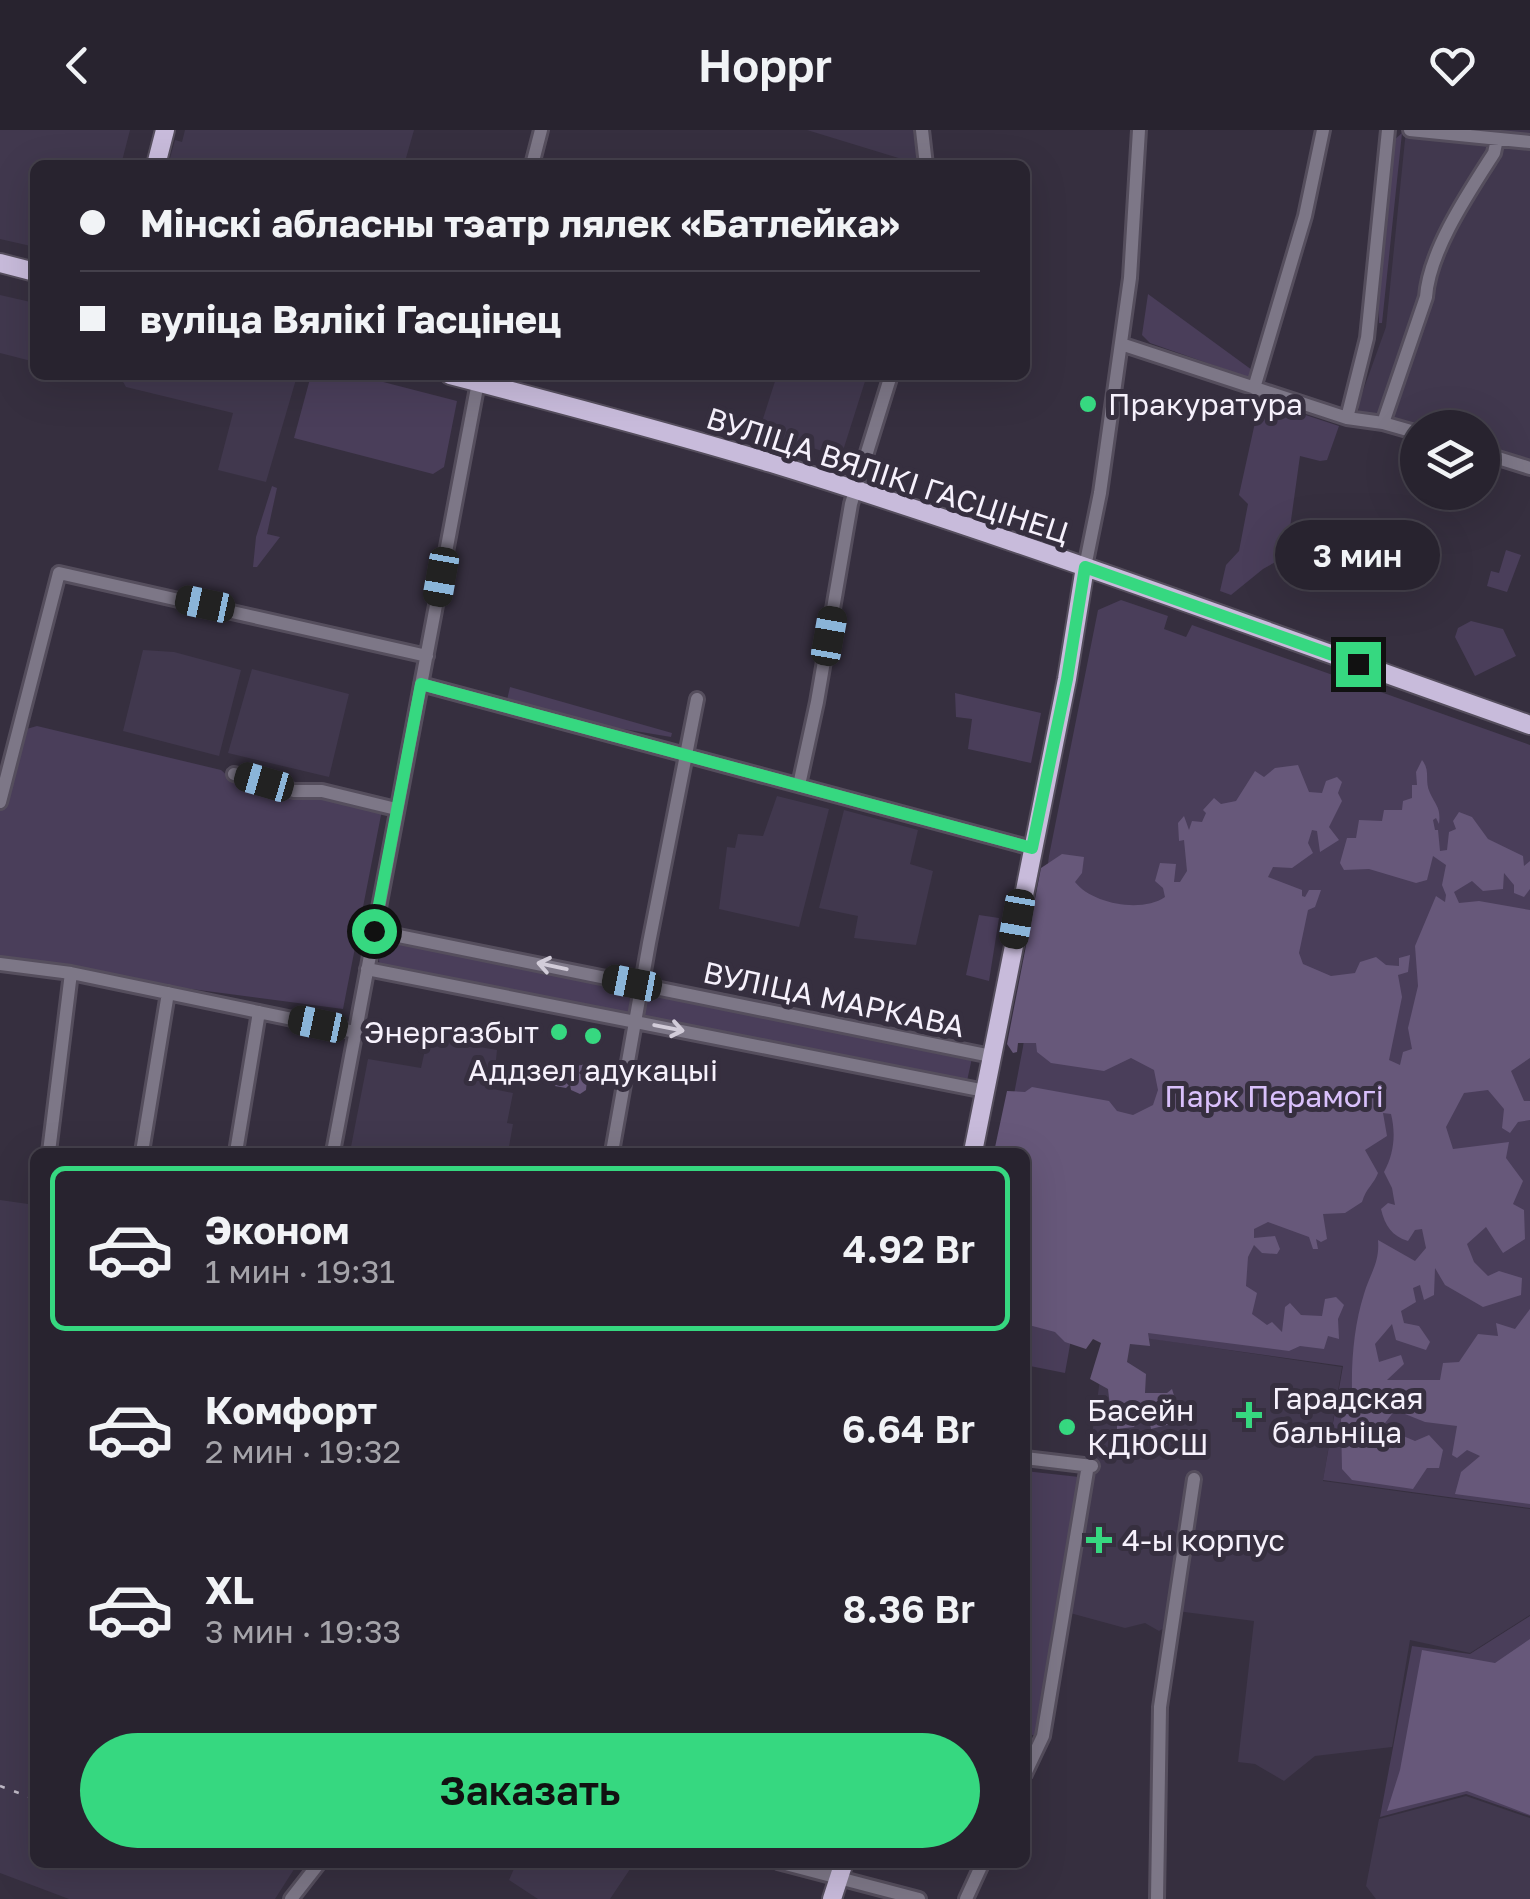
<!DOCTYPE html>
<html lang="ru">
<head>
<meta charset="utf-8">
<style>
  :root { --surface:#28232f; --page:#302b37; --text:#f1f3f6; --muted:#a5a4aa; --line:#44404b; --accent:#36d880 }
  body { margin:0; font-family:"Golos Text",sans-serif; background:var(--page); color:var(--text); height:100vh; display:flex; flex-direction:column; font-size:38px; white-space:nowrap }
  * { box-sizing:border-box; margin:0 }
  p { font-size:32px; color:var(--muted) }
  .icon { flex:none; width:55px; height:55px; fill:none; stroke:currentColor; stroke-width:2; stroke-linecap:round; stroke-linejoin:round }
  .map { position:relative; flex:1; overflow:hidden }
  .panel { position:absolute; left:30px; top:1018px; width:1000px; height:720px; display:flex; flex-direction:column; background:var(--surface); border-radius:15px; box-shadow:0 10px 40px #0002,0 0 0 2px var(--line) }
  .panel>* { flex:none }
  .hud { position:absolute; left:30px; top:30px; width:1000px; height:220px; border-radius:15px; box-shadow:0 10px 40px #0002,0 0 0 2px var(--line); display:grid; align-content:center; height:220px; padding:0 50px; background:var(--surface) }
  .fabs { position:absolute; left:1400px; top:280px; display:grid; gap:20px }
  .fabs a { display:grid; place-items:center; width:100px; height:100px; border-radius:50%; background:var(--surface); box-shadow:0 10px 40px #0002,0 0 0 2px var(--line); font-size:50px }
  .end { position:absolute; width:45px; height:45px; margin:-22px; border:12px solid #36d880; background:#111; box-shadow:0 0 0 5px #111 }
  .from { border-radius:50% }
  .bubble { position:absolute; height:70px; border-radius:35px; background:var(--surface); box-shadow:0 10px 40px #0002,0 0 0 2px var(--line); font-size:32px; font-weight:600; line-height:70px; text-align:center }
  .car { position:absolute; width:30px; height:60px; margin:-30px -15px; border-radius:12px; box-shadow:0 0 8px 2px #0007; background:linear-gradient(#222 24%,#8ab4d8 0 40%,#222 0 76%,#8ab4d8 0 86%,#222 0) }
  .hud b { display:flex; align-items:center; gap:35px; height:95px; font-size:38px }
  .hud b+b { border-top:2px solid var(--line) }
  .hud i { width:25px; height:25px; background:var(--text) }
  ul { padding:18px 0 0; list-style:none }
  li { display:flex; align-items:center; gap:30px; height:165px; margin:0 20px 15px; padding:0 30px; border:5px solid transparent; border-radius:15px }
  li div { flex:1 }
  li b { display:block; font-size:38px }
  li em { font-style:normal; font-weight:600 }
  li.active { border-color:var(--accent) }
  li>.icon { width:90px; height:90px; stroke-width:1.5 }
  .primary-button { display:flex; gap:20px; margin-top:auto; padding:20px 50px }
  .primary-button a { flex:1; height:115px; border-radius:60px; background:var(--accent); color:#111; font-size:40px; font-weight:600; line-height:115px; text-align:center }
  header { display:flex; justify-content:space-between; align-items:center; height:130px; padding:0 50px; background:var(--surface); font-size:45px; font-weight:600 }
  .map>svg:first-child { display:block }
  .built { fill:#41384e }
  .green { fill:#4a3e5a }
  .forest { fill:#67587a }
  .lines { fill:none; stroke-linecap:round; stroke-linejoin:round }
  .minor-casing { stroke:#554e5d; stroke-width:18 }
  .major-casing { stroke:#554e5d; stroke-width:22 }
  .minor { stroke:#7d7787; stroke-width:12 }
  .major { stroke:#c8bbdb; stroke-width:18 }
  .rail { stroke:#bfb9c6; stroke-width:2.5; stroke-dasharray:5 10; stroke-linecap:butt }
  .oneway { stroke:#d2ccd9 }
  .route { stroke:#36d880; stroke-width:12 }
  .poi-dot { fill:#36d880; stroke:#362f3f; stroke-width:4 }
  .labels { text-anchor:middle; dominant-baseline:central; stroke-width:10; stroke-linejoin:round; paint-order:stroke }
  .poi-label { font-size:30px; fill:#f6f1fc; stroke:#362f3f; text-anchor:start }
  .street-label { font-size:30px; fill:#f6f1fc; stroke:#362f3f }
  .park-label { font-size:30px; fill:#d9c0fb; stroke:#362f3f }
</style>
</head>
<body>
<header><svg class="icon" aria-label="back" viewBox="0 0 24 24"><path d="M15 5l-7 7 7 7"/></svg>Hoppr<svg class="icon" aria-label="heart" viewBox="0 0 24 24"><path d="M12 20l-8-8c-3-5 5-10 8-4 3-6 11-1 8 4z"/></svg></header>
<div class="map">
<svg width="1530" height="1769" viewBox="0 0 1530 1769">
  <rect width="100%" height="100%" fill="#362f3f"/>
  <path class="built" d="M0 0H130L121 35H35V117L0 109Z
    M185 0H414L404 35H168L175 10 182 12Z
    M807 0H913L918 34Z
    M1406 0H1530V334L1483 319 1482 298H1418L1359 285V272L1386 197Z
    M0 165 35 173V232L0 223Z
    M104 245 297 246 266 352 218 340 233 283 126 257 122 250Z
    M777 245H867L841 327 759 301Z
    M143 520 174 522 241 540 219 626 123 601Z
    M252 539 349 564 329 647 228 623Z
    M777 666 829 679 799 797 719 779 727 717 735 718 738 704 763 706Z
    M844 680 918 700 910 734 933 741 916 815 854 808 858 786 819 778Z
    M429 902 468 910V915L497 920 493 959 513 963 507 993 513 994 508 1022H350L368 929 421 938Z
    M0 1070 35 1075V1732L298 1733 275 1769H69L0 1743Z
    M1107 1202 1342 1237 1323 1351 1530 1379V1485L1470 1523 1410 1510 1392 1617 1315 1626 1284 1651 1255 1634 1238 1632 1254 1491 1169 1480 1166 1497 1159 1501 1145 1493 1125 1498 1070 1483 1094 1327 1089 1325Z
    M1466 1666 1530 1688V1769H1376L1366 1756 1379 1689Z
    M517 1732H634V1733L610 1769H538L509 1750Z"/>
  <path class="green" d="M1402 3 1382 193H1379L1378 171 1393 11Z
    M1148 164 1252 240 1250 248 1150 213 1142 205Z
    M311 245H356L457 271 444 337 433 344 294 308Z
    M1260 270 1339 296 1327 330 1320 331 1300 326 1286 426 1263 439 1231 465 1220 461 1226 435 1239 421 1248 374 1239 365Z
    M272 356 277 358 267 404 280 407 257 437H253L256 407Z
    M1506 420 1521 425 1507 462 1487 456 1491 441 1499 443Z
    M1121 470 1168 486 1164 499 1186 507 1192 495 1530 615V1378L1323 1350 1343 1236 1073 1198 1065 1243 1025 1235V1022H1003L1023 917 1049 726 1098 480Z
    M1471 491 1503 499 1516 526 1475 546 1455 507 1458 498Z
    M510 557 672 603 671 607 599 595 507 570Z
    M955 563 1041 583 1031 633 968 619 972 589 956 587Z
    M37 596 221 640 229 647 242 652 382 680 343 879 0 834V672L16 602Z
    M979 785 999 788 989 851 966 845Z
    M386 808 972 928 967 951 380 837 378 822Z
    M1025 1341 1079 1347 1040 1606 1025 1604Z
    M1530 1486V1686L1466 1664 1380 1687 1412 1516 1470 1524Z"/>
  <path class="forest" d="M1422 630C1431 641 1424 651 1430 663 1436 676 1441 678 1439 694L1436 688 1433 690 1435 700H1438L1440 721 1447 720 1449 702 1456 699 1453 691 1459 682 1472 687 1488 709 1523 726 1524 736 1530 731V759L1524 767 1514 763V755L1504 743 1503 759 1483 761 1472 751 1454 762 1459 773 1479 771 1530 780V928L1511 941 1524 971H1530V990L1518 992 1510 1003 1502 998 1504 979 1488 960 1464 963 1446 997 1453 1019 1509 1012 1506 1028 1523 1051 1513 1074 1524 1080 1525 1109 1503 1123 1486 1097 1467 1114 1474 1132 1488 1146 1499 1141 1522 1148 1521 1165 1483 1177 1445 1155 1435 1138 1434 1165 1424 1170 1420 1155 1413 1158 1416 1172 1401 1181 1404 1193 1419 1196 1430 1212 1426 1220 1396 1210 1392 1194 1375 1214 1379 1232 1401 1225 1404 1234 1387 1250H1440L1443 1233 1459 1232 1478 1204 1498 1206 1496 1193 1515 1199 1530 1179V1374L1455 1364 1461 1342 1480 1326 1467 1320 1457 1328 1452 1325 1457 1296 1425 1292 1395 1280 1382 1297 1415 1311 1429 1305 1443 1320 1439 1338H1427L1413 1359 1352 1350 1342 1339 1341 1289 1353 1278C1350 1242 1353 1198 1364 1164 1370 1143 1380 1133 1378 1110L1415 1131 1426 1118 1422 1099 1415 1100 1408 1111C1392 1106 1385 1096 1381 1079L1388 1073 1395 1075 1392 1058 1384 1042C1394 1024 1396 1004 1391 984L1383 983 1387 1006 1365 1020 1378 1043C1374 1054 1366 1058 1362 1072L1345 1083 1323 1084 1327 1109 1321 1112 1316 1109 1318 1119H1313L1309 1107 1268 1092 1254 1099V1108L1275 1106 1280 1119 1277 1124 1262 1123 1254 1115 1248 1127 1246 1156 1257 1163 1252 1184 1267 1195 1272 1192 1282 1202 1285 1177 1290 1173 1301 1185 1322 1186 1325 1169 1336 1167 1344 1175 1338 1189 1339 1209 1328 1206 1324 1219 1300 1216 1289 1221 1148 1203 1150 1216 1130 1214 1127 1232 1146 1244 1145 1263H1167L1172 1259 1178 1278 1175 1293 1151 1299 1150 1294 1140 1286 1134 1297 1117 1299V1291L1111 1285 1108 1259 1090 1249 1101 1213 1093 1209 1086 1219 1065 1212 1055 1202 1025 1194V1022H994L1007 961 1025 962 1032 957 1109 971 1117 981 1133 985 1153 975 1158 960 1154 940 1131 928 1104 941 1051 933 1037 922 1036 913H1018L1017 922 1013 923 1007 914 1041 738 1062 724 1084 727 1082 743 1075 752C1092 774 1142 783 1165 767L1163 758 1155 751 1160 733 1176 734 1174 752H1180L1187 741 1184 710 1179 711 1178 693 1184 686 1189 700 1192 691 1202 692 1206 683 1203 680 1214 668 1221 674 1236 671 1255 641 1264 647 1275 638 1298 635 1309 662 1322 663 1326 651 1337 647 1342 652 1338 663 1342 671 1329 697 1339 710 1320 722 1317 701 1312 700 1308 713 1313 723 1292 738 1273 737 1268 747 1302 760V766L1305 767 1309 760H1321L1315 777 1308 780 1299 823 1303 834 1331 846 1355 843 1360 832 1376 827 1386 835 1399 836V828L1410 825 1408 842 1398 845 1402 867 1389 930 1400 935 1403 922 1412 919 1408 898 1418 856 1415 816 1436 766 1445 772 1446 765 1442 755 1446 735 1433 726 1427 750 1416 753 1369 739 1344 740 1340 733 1347 708H1356L1359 690 1382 691 1384 680H1402L1403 671 1412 668V655H1417L1416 642Z
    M591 933 589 943 581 940 579 943 587 950 586 960 580 964 571 960 570 954 566 958 555 956 552 941Z
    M1530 1509V1685L1467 1661 1387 1681 1400 1640 1422 1520 1495 1533Z"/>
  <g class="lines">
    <defs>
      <path id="minor" d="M922 0 926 35
        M1410 0 1530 12
        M532 35 541 0
        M1121 214 1347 288 1383 293 1418 303
        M1254 258 1305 86 1323 0
        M1347 288 1367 208 1388 0
        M1383 293 1426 167C1429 121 1469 62 1494 23L1497 9
        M1482 323 1530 338
        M1085 437 1100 363 1130 148 1139 0
        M421 554 1032 718
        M234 644 294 661H322L396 679
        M799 655 817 572 851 374 891 245
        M0 672 59 443 427 526
        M374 801 991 926
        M0 834 71 843 355 902
        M367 839 985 961
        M49 1022 71 843
        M142 1022 168 863
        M236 1022 259 882
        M333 1022 479 247
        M612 1022 649 813 697 569
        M1025 1328 1092 1336
        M1025 1644 1043 1606 1088 1335
        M778 1732 919 1769
        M291 1769 320 1732
        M966 1769 983 1732
        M1157 1769 1160 1577 1194 1349"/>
      <path id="major" d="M156 35 165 0
        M0 133 35 142
        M450 245C558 273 665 301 771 333 1027 412 1278 506 1530 595
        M973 1022 1067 549 1085 437
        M832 1769 844 1732"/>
    </defs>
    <use href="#minor" class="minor-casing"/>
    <use href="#major" class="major-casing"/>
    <use href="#minor" class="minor"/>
    <use href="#major" class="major"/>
    <path class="rail" d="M0 1656 35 1669"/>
  </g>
  <defs><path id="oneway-shaft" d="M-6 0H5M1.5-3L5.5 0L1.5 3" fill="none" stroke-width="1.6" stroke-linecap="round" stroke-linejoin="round" transform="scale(2.5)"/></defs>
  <g class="oneway">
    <use href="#oneway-shaft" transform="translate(552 836) rotate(-168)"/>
    <use href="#oneway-shaft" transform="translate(669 898) rotate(11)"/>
  </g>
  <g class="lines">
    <path class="route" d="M374 801 421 554 1032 718 1067 549 1085 437 1358 534"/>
  </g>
  <g class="poi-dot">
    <circle cx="1088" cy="274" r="10"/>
    <circle cx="559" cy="902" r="10"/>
    <circle cx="593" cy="906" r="10"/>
    <path d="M1244 1270h10v10h10v10h-10v10h-10v-10h-10v-10h10z"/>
    <circle cx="1067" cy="1297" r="10"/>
    <path d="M1094 1395h10v10h10v10h-10v10h-10v-10h-10v-10h10z"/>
  </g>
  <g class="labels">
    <g class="poi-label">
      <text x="1108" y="274">Пракуратура</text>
      <text x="539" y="902" text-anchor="end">Энергазбыт</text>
      <text x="593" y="940" text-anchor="middle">Аддзел адукацыі</text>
      <text x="1272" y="1268">Гарадская<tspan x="1272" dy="34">бальніца</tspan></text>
      <text x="1087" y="1280">Басейн<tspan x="1087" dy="34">КДЮСШ</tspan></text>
      <text x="1122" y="1410">4-ы корпус</text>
    </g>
    <g class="street-label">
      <text transform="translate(888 345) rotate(18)">ВУЛІЦА ВЯЛІКІ ГАСЦІНЕЦ</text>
      <text transform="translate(834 869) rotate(12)">ВУЛІЦА МАРКАВА</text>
    </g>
    <g class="park-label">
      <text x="1274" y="966">Парк Перамогі</text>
    </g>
  </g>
</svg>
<div class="fabs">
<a><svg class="icon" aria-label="layers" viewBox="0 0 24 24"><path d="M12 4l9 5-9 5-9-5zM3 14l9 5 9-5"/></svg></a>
</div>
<i class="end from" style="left:374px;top:801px"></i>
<i class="end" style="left:1358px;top:534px"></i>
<div class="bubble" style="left:1275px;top:390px;width:165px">3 мин</div>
<i class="car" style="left:441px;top:447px;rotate:190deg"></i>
<i class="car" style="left:205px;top:474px;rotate:282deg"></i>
<i class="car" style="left:829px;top:506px;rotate:10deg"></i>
<i class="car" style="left:264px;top:652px;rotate:286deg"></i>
<i class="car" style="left:1017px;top:789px;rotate:190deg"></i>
<i class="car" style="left:632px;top:853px;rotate:281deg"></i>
<i class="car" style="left:318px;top:894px;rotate:282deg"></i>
<div class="hud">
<b><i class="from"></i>Мінскі абласны тэатр лялек «Батлейка»</b>
<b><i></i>вуліца Вялікі Гасцінец</b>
</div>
<section class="panel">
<ul>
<li class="active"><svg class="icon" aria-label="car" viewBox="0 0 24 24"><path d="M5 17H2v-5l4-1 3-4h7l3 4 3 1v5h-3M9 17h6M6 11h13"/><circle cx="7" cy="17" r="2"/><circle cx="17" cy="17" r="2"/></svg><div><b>Эконом</b><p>1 мин · 19:31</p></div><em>4.92 Br</em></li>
<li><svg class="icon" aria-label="car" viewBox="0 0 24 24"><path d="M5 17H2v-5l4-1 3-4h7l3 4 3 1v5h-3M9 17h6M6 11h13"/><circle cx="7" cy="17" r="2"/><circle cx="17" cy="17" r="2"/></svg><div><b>Комфорт</b><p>2 мин · 19:32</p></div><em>6.64 Br</em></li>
<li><svg class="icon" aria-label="car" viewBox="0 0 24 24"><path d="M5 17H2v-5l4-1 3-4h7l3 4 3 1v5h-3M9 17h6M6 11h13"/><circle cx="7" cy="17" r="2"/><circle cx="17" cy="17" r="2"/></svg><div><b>XL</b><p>3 мин · 19:33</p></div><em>8.36 Br</em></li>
</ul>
<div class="primary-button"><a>Заказать</a></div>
</section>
</div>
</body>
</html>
